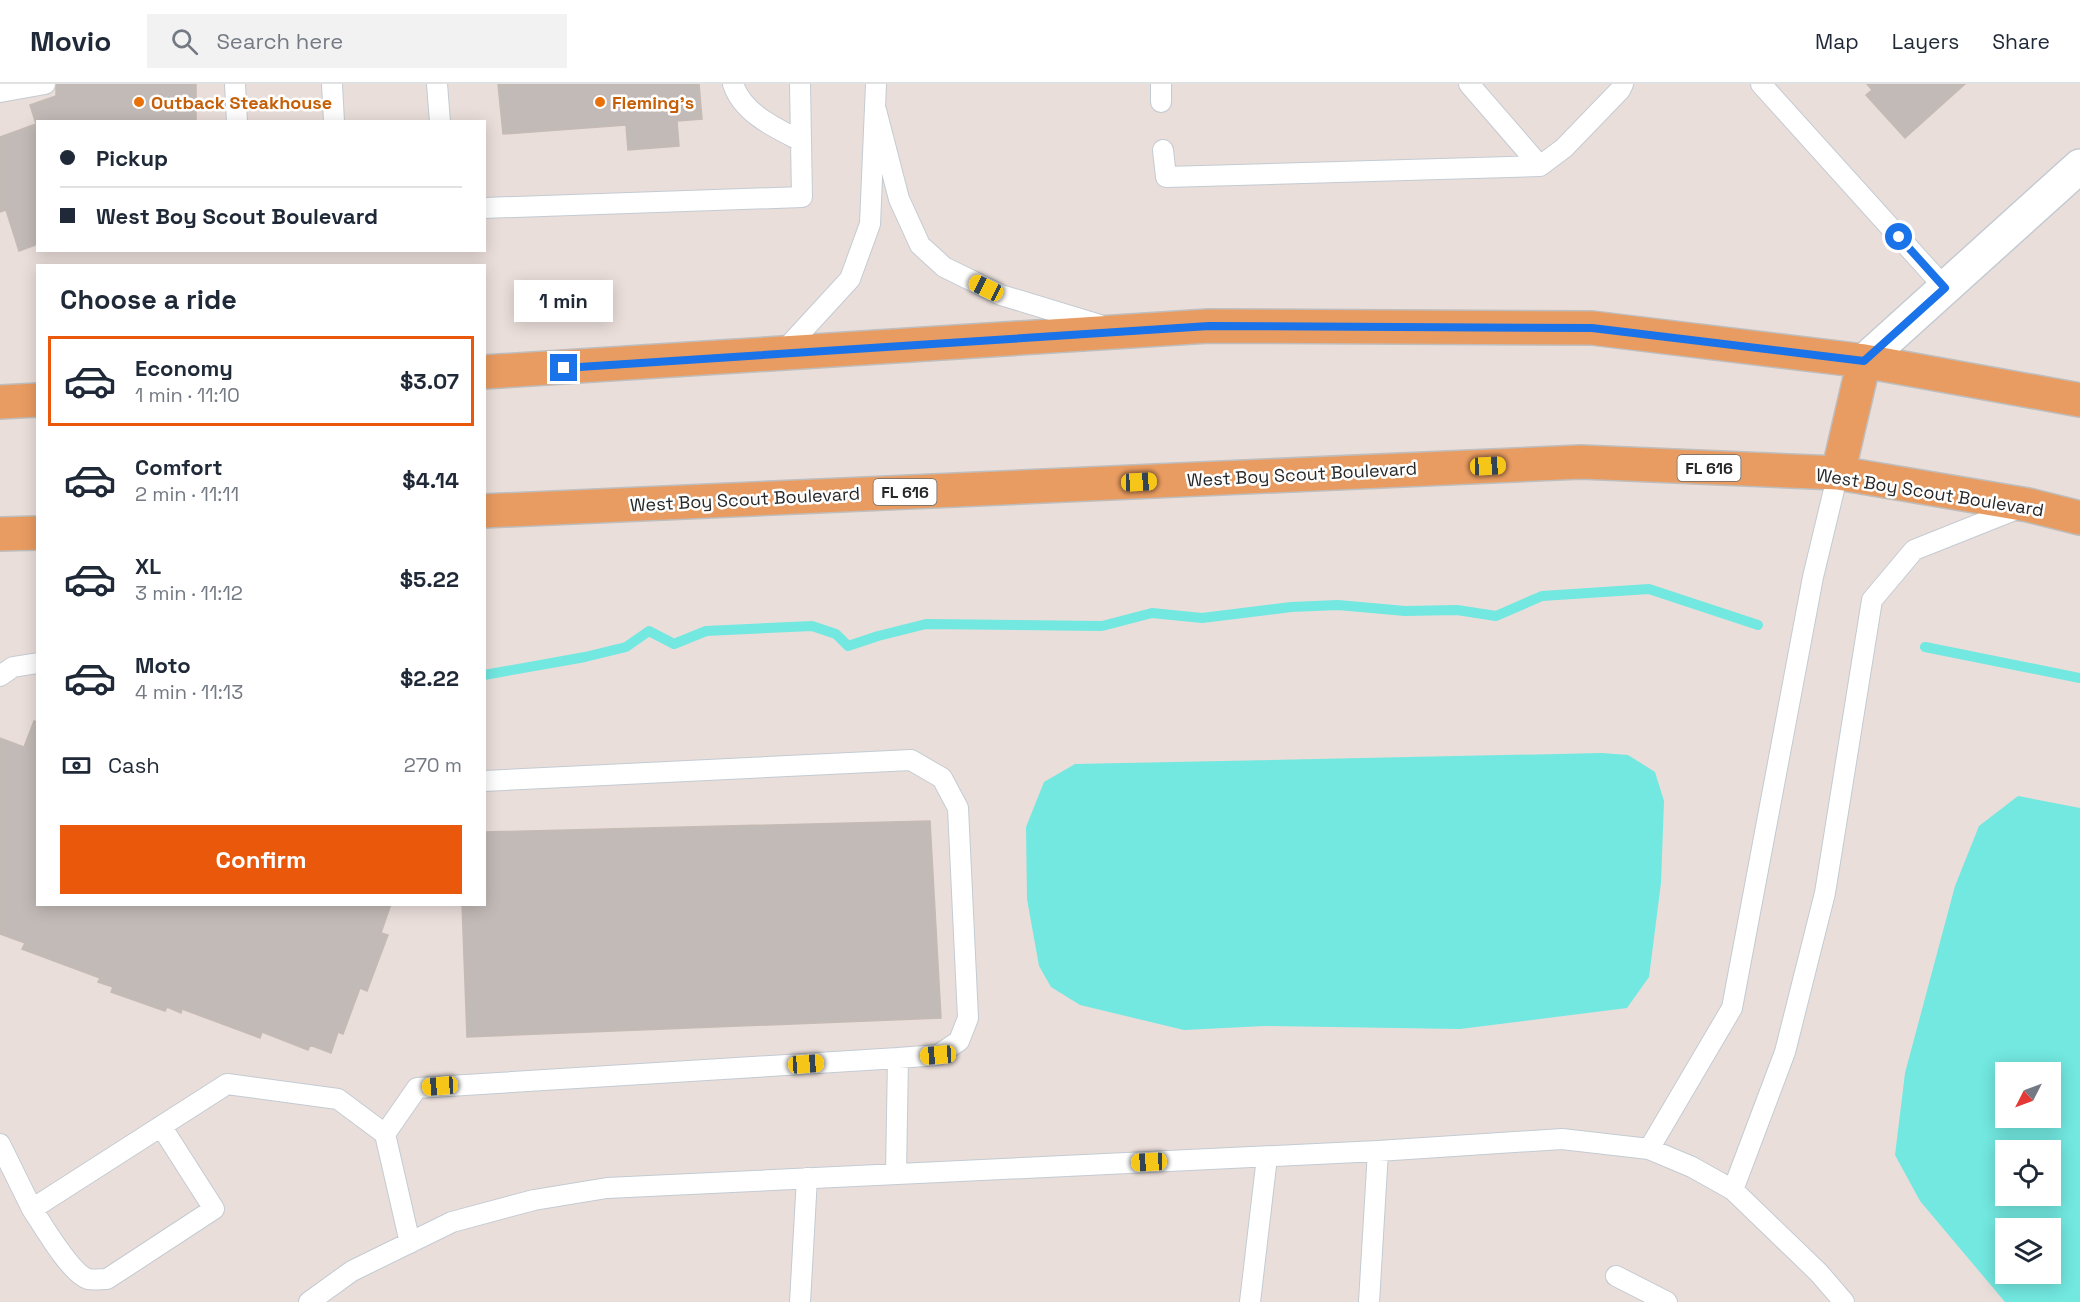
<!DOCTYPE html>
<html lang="en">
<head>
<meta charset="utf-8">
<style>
  :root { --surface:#fff; --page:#f2f2f3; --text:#1f2937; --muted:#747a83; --line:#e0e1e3; --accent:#ea580c }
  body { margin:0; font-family:"Space Grotesk",sans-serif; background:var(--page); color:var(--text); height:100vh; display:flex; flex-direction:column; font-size:22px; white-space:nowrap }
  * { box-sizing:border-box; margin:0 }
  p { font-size:20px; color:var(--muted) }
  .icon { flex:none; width:33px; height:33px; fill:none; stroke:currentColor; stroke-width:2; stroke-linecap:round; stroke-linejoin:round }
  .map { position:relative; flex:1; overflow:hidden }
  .sheet { position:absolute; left:36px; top:180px; width:450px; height:642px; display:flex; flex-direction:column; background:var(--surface); border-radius:0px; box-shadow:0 3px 15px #0003 }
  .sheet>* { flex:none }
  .top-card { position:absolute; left:36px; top:36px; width:450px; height:132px; border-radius:0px; box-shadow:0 3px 15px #0003; display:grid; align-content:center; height:132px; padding:0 24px; background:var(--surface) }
  .needle { width:39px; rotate:228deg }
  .controls { position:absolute; left:1995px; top:978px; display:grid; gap:12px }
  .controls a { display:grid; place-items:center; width:66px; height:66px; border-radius:0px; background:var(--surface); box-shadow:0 3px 15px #0003; font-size:30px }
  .end { position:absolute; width:27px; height:27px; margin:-14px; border:8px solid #1a73e8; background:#fff; box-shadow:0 0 0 3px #fff }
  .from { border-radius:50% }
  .bubble { position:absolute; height:42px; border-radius:0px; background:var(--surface); box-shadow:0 3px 15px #0003; font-size:20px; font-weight:800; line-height:42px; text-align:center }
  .car { position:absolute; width:18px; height:36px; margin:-18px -9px; border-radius:8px; box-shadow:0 0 4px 2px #0007; background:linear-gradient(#f5c518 24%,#345 0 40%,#f5c518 0 76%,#345 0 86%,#f5c518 0) }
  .top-card b { display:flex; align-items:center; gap:21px; height:57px; font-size:22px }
  .top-card b+b { border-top:2px solid var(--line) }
  .top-card i { width:15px; height:15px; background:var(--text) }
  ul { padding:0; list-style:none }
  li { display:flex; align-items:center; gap:18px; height:90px; margin:0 12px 9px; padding:0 12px; border:3px solid transparent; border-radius:0px }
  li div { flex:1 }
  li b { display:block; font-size:22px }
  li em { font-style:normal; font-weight:800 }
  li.current { border-color:var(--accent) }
  li>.icon { width:54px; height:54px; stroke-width:1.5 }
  h2 { padding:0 24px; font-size:27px; line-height:72px }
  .pay { display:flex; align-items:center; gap:15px; height:66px; padding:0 24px; font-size:22px }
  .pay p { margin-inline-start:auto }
  .action { display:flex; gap:12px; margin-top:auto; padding:12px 24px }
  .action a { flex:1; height:69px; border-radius:0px; background:var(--accent); color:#fff; font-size:24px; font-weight:800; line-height:69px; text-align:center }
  header { display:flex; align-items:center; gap:36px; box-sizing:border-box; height:84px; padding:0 30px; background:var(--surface); border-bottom:2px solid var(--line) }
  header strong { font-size:28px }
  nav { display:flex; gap:33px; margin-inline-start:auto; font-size:21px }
  .search { width:420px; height:54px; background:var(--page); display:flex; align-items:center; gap:15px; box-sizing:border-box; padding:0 21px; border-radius:0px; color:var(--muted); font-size:22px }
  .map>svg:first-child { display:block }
  .water { fill:#72e8e0; fill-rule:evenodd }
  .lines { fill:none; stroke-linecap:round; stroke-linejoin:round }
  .stream { stroke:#72e8e0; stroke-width:10 }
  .building { fill:#c2bab6; stroke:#c5bab4; stroke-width:1.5 }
  .service-casing { stroke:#c3cbd2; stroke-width:22 }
  .minor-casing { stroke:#c3cbd2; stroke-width:36 }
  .primary-casing { stroke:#bebebe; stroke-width:36 }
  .service { stroke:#fff; stroke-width:20 }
  .minor { stroke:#fff; stroke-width:33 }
  .primary { stroke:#e99c61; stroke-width:33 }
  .route { stroke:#1a73e8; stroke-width:8 }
  .food-dot { fill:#e8710a; stroke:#fff; stroke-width:2 }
  .labels { text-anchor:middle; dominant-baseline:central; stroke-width:5; stroke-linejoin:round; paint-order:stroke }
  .shield { fill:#fff; stroke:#686868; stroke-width:1.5 }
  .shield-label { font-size:16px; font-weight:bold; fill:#282828 }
  .food-label { font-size:18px; font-weight:bold; fill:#c56008; stroke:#fff; text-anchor:start }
  .street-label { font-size:18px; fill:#282828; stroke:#fff }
</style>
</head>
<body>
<header>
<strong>Movio</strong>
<div class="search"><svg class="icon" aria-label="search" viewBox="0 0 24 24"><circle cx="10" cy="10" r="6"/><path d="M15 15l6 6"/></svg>Search here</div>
<nav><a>Map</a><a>Layers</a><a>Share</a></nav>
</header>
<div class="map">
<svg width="2080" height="1218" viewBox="0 0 2080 1218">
  <rect width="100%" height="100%" fill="#eadeda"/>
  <path class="water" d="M1602 669 1628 671 1655 688 1664 717 1661 799 1649 893 1627 924 1460 945 1264 942 1184 946 1080 921 1051 903 1039 882 1027 815 1026 743 1044 698 1075 680Z
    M2018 712 2080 724V1218H2005L1920 1117 1895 1071 1905 989 1955 802 1979 742ZM2006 988H2050V1034H2006ZM2006 1066H2050V1112H2006ZM2006 1144H2050V1190H2006Z"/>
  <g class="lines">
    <path class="stream" d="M1925 563 2080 594
      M484 591 585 573 626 563 649 547 674 560 706 547 812 542 836 550 848 562 878 552 926 540 1102 542 1152 529 1202 534 1291 523 1338 521 1405 527 1457 526 1496 532 1542 512 1649 505 1758 541"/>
  </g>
  <path class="building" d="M56 0H196V38H38V160L19 167 6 126 0 128V53L36 40 30 21 56 12Z
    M498 0H699L702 35 677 37 679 62 628 66 626 41 503 50Z
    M1867 0H1965L1905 54 1866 11 1872 6Z
    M34 637 38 638V820H391L381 849 388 851 367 907 360 904 343 950 338 948 331 969 310 961 308 966 262 948 260 954 182 925 181 929 167 923 165 927 111 908 113 903 98 898 100 894 22 865 25 859 0 850V654L24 663Z
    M930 737 941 934 467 953 462 820H484V748Z"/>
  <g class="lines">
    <defs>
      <path id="service" d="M235 0 237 38
        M332 0 334 38
        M437 0 440 38
        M733 0C743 30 776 44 801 57
        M1469 0 1540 82
        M1761 0 1945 204
        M0 8 45 0
        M1161 18V0
        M876 26 899 115 920 161 944 183 1001 211 1100 241
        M1163 66 1166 93 1540 82 1564 64 1620 6 1623 0
        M484 124 802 113 800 0
        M782 269 850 195 870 140 876 0
        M0 592 13 583 38 579
        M484 697 911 676 942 694 958 724 968 934 959 957 938 971 898 974 896 1090
        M385 1050 417 1004 898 974
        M0 1060 32 1125 227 1000 338 1015 385 1050 410 1159
        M1649 1065 1732 924 1813 493 1838 389
        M1733 1106 1785 968 1825 809 1872 516 1914 466 2022 423
        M32 1125C43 1141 70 1189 88 1195 93 1196 101 1195 107 1195L214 1125 161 1042
        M1616 1192 1667 1218
        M309 1218 352 1187 452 1138 534 1116 607 1104 1378 1067 1562 1055 1649 1065 1692 1083 1733 1106 1819 1189 1844 1218
        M800 1218 807 1094
        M1250 1218 1267 1073
        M1369 1218 1378 1067"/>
      <path id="minor" d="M1864 277 2080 82"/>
      <path id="primary" d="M484 288 1209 242 1592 244 1864 277 2080 316
        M0 318 38 316
        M1838 389 1864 277
        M484 427 1581 378 1838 389 2028 421 2080 434
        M0 450 38 449"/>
    </defs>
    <use href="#service" class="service-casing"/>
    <use href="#minor" class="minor-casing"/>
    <use href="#primary" class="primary-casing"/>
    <use href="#service" class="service"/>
    <use href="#minor" class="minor"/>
    <use href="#primary" class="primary"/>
  </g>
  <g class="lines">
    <path class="route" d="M564 284 1209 242 1592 244 1864 277 1945 204 1899 153"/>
  </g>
  <g class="food-dot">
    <circle cx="139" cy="18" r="6"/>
    <circle cx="600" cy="18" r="6"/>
  </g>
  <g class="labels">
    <g class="shield">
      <rect x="1677.5" y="371" width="63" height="26" rx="4.5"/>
      <rect x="873.5" y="395" width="63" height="26" rx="4.5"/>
    </g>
    <g class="shield-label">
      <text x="1709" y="384">FL 616</text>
      <text x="905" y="408">FL 616</text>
    </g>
    <g class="food-label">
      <text x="151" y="18">Outback Steakhouse</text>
      <text x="612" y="18">Fleming's</text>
    </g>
    <g class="street-label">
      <text transform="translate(1302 390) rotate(-3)">West Boy Scout Boulevard</text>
      <text transform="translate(1930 408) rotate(9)">West Boy Scout Boulevard</text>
      <text transform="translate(745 415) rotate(-3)">West Boy Scout Boulevard</text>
    </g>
  </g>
</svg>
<div class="controls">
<a><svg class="needle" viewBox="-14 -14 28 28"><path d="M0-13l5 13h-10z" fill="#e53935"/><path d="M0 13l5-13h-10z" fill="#747a83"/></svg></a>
<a><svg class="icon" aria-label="locate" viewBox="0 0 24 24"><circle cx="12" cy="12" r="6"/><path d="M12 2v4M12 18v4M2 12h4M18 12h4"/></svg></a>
<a><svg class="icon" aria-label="layers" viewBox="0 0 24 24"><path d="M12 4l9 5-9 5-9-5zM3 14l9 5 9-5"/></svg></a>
</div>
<i class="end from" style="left:1899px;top:153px"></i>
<i class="end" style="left:564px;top:284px"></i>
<div class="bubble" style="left:514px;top:196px;width:99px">1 min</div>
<i class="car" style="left:986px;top:204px;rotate:296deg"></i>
<i class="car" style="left:1488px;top:382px;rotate:87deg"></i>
<i class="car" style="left:1139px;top:398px;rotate:87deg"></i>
<i class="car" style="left:938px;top:971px;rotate:266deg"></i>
<i class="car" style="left:806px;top:980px;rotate:86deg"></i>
<i class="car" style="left:440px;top:1002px;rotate:266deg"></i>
<i class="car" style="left:1149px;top:1078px;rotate:267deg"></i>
<div class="top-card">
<b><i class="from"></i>Pickup</b>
<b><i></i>West Boy Scout Boulevard</b>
</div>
<section class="sheet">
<h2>Choose a ride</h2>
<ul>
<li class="current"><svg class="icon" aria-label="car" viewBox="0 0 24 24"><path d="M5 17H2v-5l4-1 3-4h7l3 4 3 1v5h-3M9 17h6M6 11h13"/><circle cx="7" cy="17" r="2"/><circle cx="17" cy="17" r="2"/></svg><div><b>Economy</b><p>1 min · 11:10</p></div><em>$3.07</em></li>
<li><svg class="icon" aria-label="car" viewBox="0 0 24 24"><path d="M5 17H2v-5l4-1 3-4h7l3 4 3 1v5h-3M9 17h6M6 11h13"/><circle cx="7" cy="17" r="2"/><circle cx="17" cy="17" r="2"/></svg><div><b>Comfort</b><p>2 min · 11:11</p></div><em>$4.14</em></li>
<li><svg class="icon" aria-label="car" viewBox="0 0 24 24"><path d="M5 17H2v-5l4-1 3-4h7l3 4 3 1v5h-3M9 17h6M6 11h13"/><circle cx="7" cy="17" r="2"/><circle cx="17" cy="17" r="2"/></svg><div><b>XL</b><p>3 min · 11:12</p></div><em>$5.22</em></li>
<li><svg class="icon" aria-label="car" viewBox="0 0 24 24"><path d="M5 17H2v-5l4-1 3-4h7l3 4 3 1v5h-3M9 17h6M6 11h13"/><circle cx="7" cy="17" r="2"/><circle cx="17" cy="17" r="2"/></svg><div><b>Moto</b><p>4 min · 11:13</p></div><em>$2.22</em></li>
</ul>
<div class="pay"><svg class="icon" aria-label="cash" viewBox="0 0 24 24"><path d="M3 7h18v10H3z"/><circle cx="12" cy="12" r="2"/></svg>Cash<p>270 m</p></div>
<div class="action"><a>Confirm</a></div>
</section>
</div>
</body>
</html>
